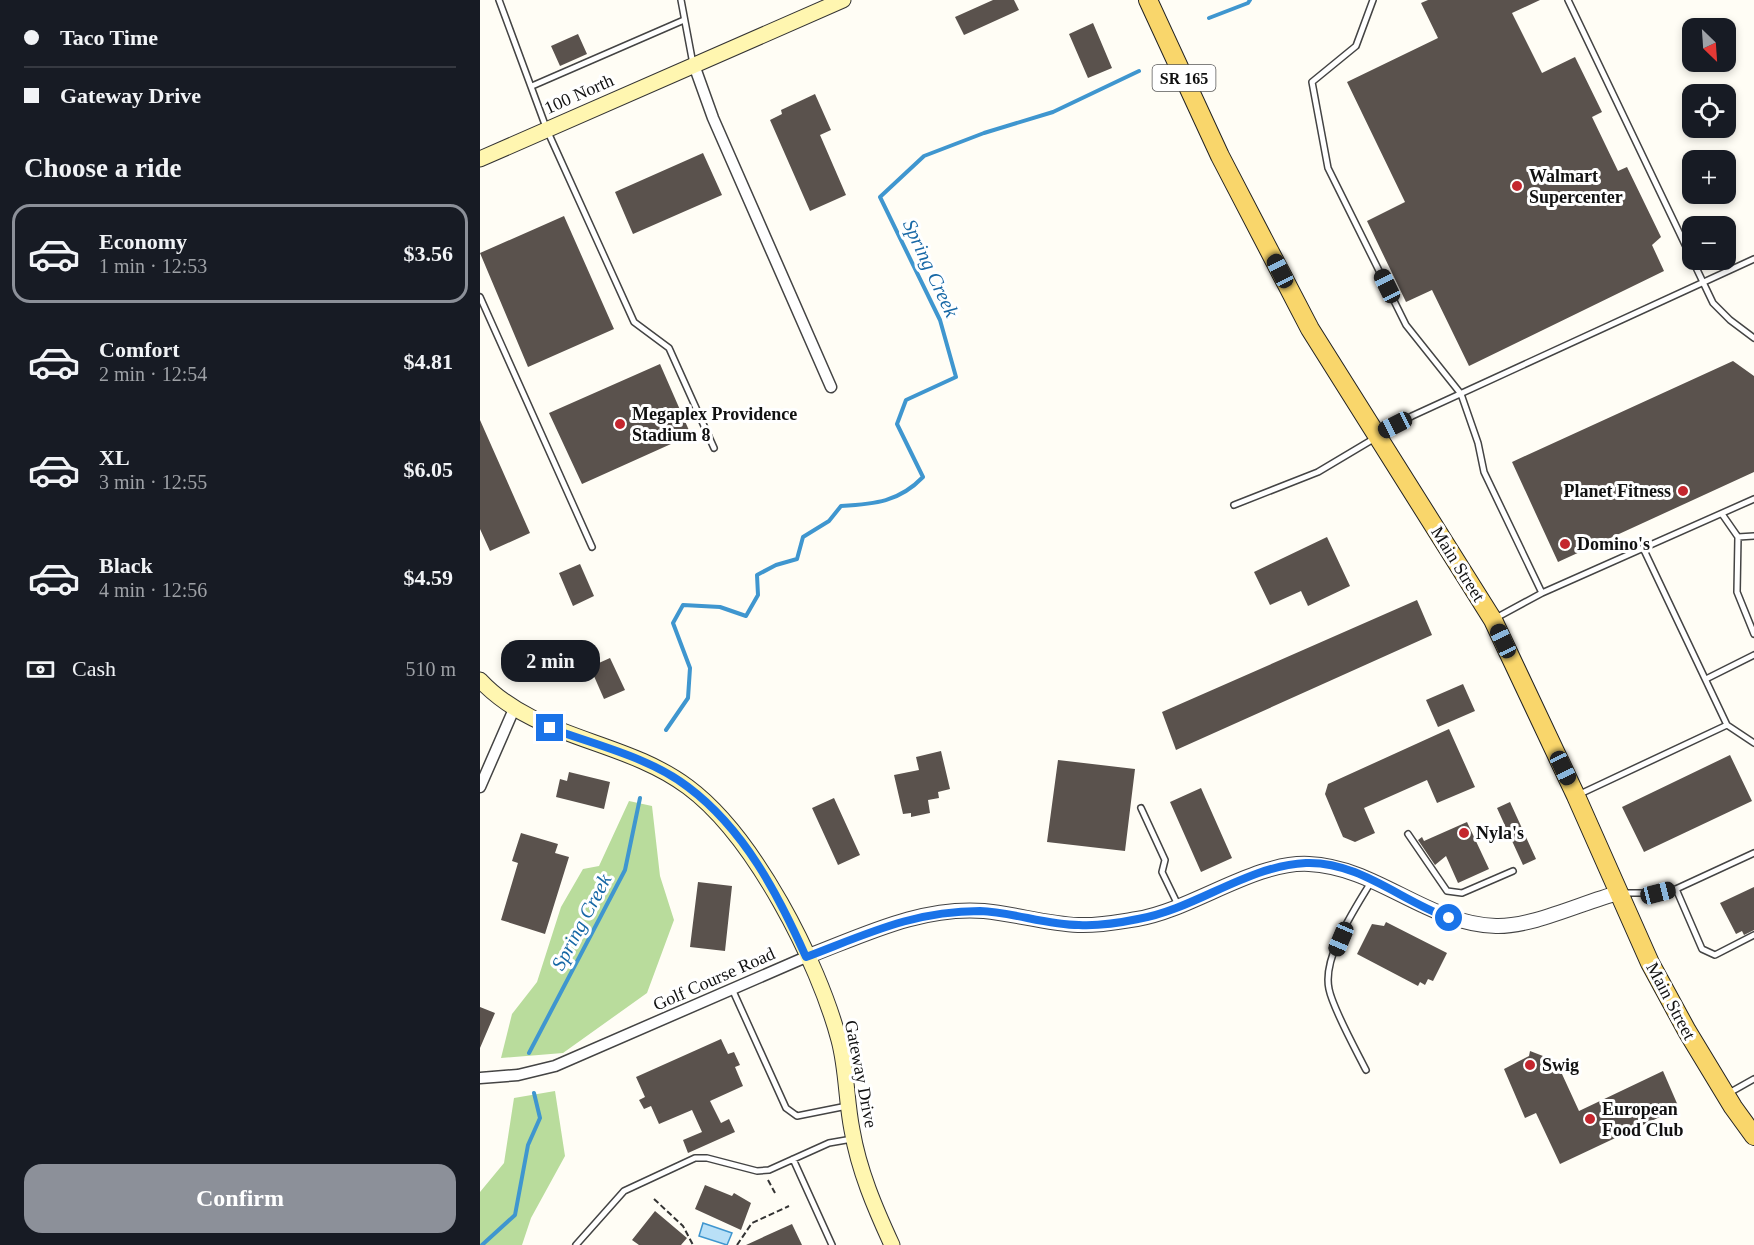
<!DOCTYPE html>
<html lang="en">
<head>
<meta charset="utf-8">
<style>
  :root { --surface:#171b24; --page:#242831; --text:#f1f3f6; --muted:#9ea1a6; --line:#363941; --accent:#8c9099 }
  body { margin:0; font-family:"Times New Roman",serif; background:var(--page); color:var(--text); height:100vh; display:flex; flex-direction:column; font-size:22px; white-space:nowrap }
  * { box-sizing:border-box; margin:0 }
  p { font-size:20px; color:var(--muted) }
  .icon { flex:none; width:33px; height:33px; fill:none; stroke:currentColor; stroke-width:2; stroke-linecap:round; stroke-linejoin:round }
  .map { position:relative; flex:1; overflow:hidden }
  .sheet { display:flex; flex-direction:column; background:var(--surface); width:480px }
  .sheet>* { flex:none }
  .top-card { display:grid; align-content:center; height:132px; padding:0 24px; background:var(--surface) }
  .needle { width:39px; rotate:155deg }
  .controls { position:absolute; left:1202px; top:18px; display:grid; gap:12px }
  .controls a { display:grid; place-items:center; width:54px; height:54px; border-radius:12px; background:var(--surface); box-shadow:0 3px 9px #0003; font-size:30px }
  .end { position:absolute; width:27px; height:27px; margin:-14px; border:8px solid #1a73e8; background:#fff; box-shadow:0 0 0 3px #fff }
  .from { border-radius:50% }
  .bubble { position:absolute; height:42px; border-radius:18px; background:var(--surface); box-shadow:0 3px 9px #0003; font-size:20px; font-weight:700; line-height:42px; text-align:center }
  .car { position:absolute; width:18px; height:36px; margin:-18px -9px; border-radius:8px; box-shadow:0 0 4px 2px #0007; background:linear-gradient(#222 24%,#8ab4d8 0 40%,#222 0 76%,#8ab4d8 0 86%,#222 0) }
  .top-card b { display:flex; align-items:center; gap:21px; height:57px; font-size:22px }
  .top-card b+b { border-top:2px solid var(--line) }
  .top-card i { width:15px; height:15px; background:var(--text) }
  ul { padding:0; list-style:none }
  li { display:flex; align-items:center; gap:18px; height:99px; margin:0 12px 9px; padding:0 12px; border:3px solid transparent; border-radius:18px }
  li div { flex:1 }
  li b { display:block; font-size:22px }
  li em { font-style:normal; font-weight:700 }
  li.selected { border-color:var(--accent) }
  li>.icon { width:54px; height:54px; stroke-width:1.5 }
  h2 { padding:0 24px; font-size:27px; line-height:72px }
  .pay { display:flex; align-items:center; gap:15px; height:66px; padding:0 24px; font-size:22px }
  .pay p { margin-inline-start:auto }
  .primary-button { display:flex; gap:12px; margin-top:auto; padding:12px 24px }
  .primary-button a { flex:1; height:69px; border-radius:18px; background:var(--accent); color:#fff; font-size:24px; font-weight:700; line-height:69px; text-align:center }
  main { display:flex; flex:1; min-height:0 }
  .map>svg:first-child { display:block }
  .forest { fill:#b9dc9c }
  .water { fill:#b9e0f7; stroke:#3f96cf; stroke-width:1.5 }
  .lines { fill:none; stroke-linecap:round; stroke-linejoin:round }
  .stream { stroke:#3f96cf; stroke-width:4 }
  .building { fill:#5a524d }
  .service-casing { stroke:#444; stroke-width:8 }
  .minor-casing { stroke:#444; stroke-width:13 }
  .tertiary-casing { stroke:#444; stroke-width:16 }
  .secondary-casing { stroke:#333; stroke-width:17 }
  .primary-casing { stroke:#222; stroke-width:20 }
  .path { stroke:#333; stroke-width:2; stroke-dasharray:6 3; stroke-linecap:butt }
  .service { stroke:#fff; stroke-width:5 }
  .minor { stroke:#fff; stroke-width:10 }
  .tertiary { stroke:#fff; stroke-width:14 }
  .secondary { stroke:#fff6b0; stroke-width:15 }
  .primary { stroke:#f9d66b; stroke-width:18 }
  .route { stroke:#1a73e8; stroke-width:8 }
  .poi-dot { fill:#c4262e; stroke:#fff; stroke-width:2 }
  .labels { text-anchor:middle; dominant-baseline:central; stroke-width:6; stroke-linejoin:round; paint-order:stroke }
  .shield { fill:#fff; stroke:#585858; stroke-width:1.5 }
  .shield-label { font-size:16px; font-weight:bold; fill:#111 }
  .street-label { font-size:18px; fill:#111; stroke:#fff }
  .poi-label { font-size:18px; font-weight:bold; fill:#111; stroke:#fff; text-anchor:start }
  .water-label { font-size:20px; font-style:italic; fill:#1768a6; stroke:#fff }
</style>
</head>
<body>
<main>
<section class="sheet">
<div class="top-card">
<b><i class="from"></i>Taco Time</b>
<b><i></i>Gateway Drive</b>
</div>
<h2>Choose a ride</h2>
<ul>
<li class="selected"><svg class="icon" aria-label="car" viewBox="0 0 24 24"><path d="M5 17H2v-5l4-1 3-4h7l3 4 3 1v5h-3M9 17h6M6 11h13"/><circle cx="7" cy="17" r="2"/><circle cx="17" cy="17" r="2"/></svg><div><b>Economy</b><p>1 min · 12:53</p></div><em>$3.56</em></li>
<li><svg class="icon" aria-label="car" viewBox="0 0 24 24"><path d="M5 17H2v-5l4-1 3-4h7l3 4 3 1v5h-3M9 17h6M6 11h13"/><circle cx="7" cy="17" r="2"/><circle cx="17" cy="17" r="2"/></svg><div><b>Comfort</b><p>2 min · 12:54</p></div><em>$4.81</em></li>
<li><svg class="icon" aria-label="car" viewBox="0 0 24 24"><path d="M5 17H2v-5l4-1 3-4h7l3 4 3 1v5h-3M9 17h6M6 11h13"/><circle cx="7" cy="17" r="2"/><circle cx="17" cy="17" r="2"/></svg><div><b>XL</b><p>3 min · 12:55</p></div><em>$6.05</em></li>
<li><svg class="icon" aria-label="car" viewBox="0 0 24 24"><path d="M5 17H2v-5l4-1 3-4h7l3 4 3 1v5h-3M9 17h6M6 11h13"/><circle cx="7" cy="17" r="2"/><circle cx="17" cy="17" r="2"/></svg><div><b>Black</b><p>4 min · 12:56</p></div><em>$4.59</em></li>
</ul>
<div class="pay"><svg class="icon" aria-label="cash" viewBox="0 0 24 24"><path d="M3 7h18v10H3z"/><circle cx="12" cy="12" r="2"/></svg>Cash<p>510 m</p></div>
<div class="primary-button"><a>Confirm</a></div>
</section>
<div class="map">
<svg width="1274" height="1245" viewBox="0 0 1274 1245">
  <rect width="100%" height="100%" fill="#fffdf5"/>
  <path class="forest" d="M149 801 172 806 180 876 194 920 167 993 83 1053 21 1058 32 1014 57 982 81 907 103 869 119 866Z
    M75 1091 85 1156 51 1218 42 1245H0V1192L24 1163 34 1098Z"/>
  <path class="water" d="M223 1223 252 1233 247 1245 219 1236Z"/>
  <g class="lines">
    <path class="stream" d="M729 18 768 3 770 0
      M186 730 208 698 210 668 193 623 203 605 240 607 266 616 278 595 277 575 296 565 317 559 323 537 349 521 361 506C395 504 419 502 443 477L417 424 426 400 476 377 460 320 400 197 444 156 504 133 573 112 659 71
      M49 1053 145 870 160 798
      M2 1245 35 1215 48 1145 60 1118 54 1093"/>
  </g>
  <path class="building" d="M513 0H534L539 10 484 35 475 17Z
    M948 0H1060L1032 13 1062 73 1095 57 1122 112 1112 117 1138 171 1147 167 1181 237 1172 245 1184 271 989 366 952 290 926 302 887 221 925 202 867 82 958 38 941 3Z
    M613 23 632 68 608 78 589 34Z
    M98 34 107 54 80 66 71 46Z
    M335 94 351 130 340 135 366 195 330 211 290 120 302 114 301 110Z
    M223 153 242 195 153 234 135 192Z
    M84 216 134 329 48 367 0 253Z
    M1253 361 1274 376V472L1078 562 1032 462Z
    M180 364 211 435 102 484 69 413Z
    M0 420 50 533 10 551 0 529Z
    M847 537 870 586 828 606 821 591 790 605 774 572Z
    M100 564 114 596 93 606 79 573Z
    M937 600 952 635 696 750 682 712Z
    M130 658 145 690 124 699 110 667Z
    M983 684 995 711 958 727 946 700Z
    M969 729 995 787 957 803 947 780 884 808 895 833 875 842 863 837 845 794 848 784Z
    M461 751 470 789 458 792 459 798 448 800 450 813 431 817V813L423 814 414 775 439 770 436 757Z
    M1250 755 1272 801 1164 852 1142 807Z
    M578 760 655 769 645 851 567 842Z
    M89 772 130 782 124 809 76 797 80 779 87 781Z
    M721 788 752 858 721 872 690 802Z
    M354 798 380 855 358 865 332 808Z
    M1030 802 1056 859 1043 865 1017 808Z
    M987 822 1009 869 978 883 966 856 955 865 938 840 942 837 944 841Z
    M41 833 78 844 75 853 89 857 65 934 21 920 38 863 32 861Z
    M218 882 252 886 245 951 210 947Z
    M1274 887V930L1264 935 1262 931 1256 934 1240 903Z
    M906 922 967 953 953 981 948 979 945 985 940 982 938 986 877 954 892 924 904 926Z
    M0 1007 15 1013 0 1048Z
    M241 1039 248 1054 254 1052 260 1065 255 1067 263 1086 230 1101 241 1123 249 1119 255 1132 208 1153 203 1140 222 1132 212 1110 179 1124 171 1106 164 1109 159 1100 165 1097 156 1077Z
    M1050 1051 1076 1061 1099 1111 1183 1071 1199 1108 1080 1164 1056 1113 1045 1118 1024 1069 1049 1056Z
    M225 1185 252 1196 254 1193 271 1203 261 1230 215 1209Z
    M175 1211 207 1238 201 1245H159L152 1240Z
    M312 1224 322 1245H266L292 1233Z"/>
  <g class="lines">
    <defs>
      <path id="service" d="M19 0 67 130 154 322 189 348 234 448
        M201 0 213 64
        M893 0 876 46 832 82 848 168 926 325 981 394 998 443 1004 472 1062 593
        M1088 0 1233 303 1250 320 1274 338
        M52 86 204 20
        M0 297 112 547
        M754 505 838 472 932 416 1274 259
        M1242 514 1258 537 1274 536
        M1258 537 1257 592 1274 634
        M1014 619 1062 593 1274 499
        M1226 679 1274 655
        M1247 725 1274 743
        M1100 794 1247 725 1163 548
        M661 808 685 860 682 872 698 905
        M928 834 967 891 982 893 1033 871
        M1196 889 1222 949 1235 955 1274 935
        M1143 893H1178L1196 889 1274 853
        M253 991 306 1108 317 1116 367 1106
        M886 1070C876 1050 853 1009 849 989 842 957 875 909 891 882
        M1249 1093 1274 1079
        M313 1159 352 1245
        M96 1245 144 1191 215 1158H227L277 1171 289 1170 349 1143 372 1139"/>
      <path id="minor" d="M214 65 233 118 351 387
        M0 787 34 709
        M0 1078 38 1075 75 1066 326 957"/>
      <path id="tertiary" d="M326 957C384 935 441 906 504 911 536 914 567 924 598 925 618 926 638 922 657 919 712 910 775 861 829 864 897 867 947 924 1016 926 1052 927 1101 903 1138 893"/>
      <path id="secondary" d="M0 159 363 0
        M0 680C56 740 144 739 208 787 274 836 338 961 359 1040 367 1070 366 1100 372 1130 379 1171 395 1208 412 1245"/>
      <path id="primary" d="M668 0 740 156 830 329 1013 620 1096 796 1170 963 1207 1031 1253 1107 1274 1136"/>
    </defs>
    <use href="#service" class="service-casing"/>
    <use href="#minor" class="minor-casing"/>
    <use href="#tertiary" class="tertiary-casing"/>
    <use href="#secondary" class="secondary-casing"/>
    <use href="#primary" class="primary-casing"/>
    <path class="path" d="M288 1180 295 1193
      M174 1199 203 1226 213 1245
      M257 1245 272 1223 309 1206"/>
    <use href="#service" class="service"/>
    <use href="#minor" class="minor"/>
    <use href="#tertiary" class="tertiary"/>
    <use href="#secondary" class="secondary"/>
    <use href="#primary" class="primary"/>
  </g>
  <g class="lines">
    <path class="route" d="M70 728C115 745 169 757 208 787 264 829 298 894 326 957 387 934 433 911 500 911 533 912 566 925 599 925 619 926 639 923 658 919 716 909 766 866 826 863 879 861 921 901 969 918"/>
  </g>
  <g class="poi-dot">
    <circle cx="1037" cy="186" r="6"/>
    <circle cx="140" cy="424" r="6"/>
    <circle cx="1203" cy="491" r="6"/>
    <circle cx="1085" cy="544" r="6"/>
    <circle cx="984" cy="833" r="6"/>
    <circle cx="1050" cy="1065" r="6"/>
    <circle cx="1110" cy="1119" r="6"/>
  </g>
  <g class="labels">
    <rect class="shield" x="672.5" y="65" width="63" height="26" rx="4.5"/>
    <g class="shield-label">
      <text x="704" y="78">SR 165</text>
    </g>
    <g class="street-label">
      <text transform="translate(99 94) rotate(-24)">100 North</text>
      <text transform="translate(978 564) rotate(58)">Main Street</text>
      <text transform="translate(234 979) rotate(-24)">Golf Course Road</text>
      <text transform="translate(1191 1001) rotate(62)">Main Street</text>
      <text transform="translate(381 1074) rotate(79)">Gateway Drive</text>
    </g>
    <g class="poi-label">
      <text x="1049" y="176">Walmart<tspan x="1049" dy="21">Supercenter</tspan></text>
      <text x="152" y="414">Megaplex Providence<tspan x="152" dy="21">Stadium 8</tspan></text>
      <text x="1191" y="491" text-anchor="end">Planet Fitness</text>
      <text x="1097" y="544">Domino's</text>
      <text x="996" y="833">Nyla's</text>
      <text x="1062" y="1065">Swig</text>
      <text x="1122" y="1109">European<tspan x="1122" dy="21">Food Club</tspan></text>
    </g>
    <g class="water-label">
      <text transform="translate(451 268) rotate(65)">Spring Creek</text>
      <text transform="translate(101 922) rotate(-62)">Spring Creek</text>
    </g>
  </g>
</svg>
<div class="controls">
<a><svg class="needle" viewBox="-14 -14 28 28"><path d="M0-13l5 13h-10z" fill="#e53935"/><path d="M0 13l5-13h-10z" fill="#9ea1a6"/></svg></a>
<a><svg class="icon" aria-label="locate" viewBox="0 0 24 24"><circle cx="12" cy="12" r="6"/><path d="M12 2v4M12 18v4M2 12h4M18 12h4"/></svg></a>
<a>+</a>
<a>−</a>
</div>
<i class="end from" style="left:969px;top:918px"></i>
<i class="end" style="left:70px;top:728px"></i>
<div class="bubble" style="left:21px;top:640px;width:99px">2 min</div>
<i class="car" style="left:800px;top:271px;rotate:333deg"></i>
<i class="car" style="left:907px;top:286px;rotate:334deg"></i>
<i class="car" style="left:915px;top:425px;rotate:243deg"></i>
<i class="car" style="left:1023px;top:641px;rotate:335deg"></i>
<i class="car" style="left:1083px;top:768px;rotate:155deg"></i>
<i class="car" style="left:1178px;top:893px;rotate:76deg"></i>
<i class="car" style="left:861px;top:939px;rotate:203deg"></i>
</div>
</main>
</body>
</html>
